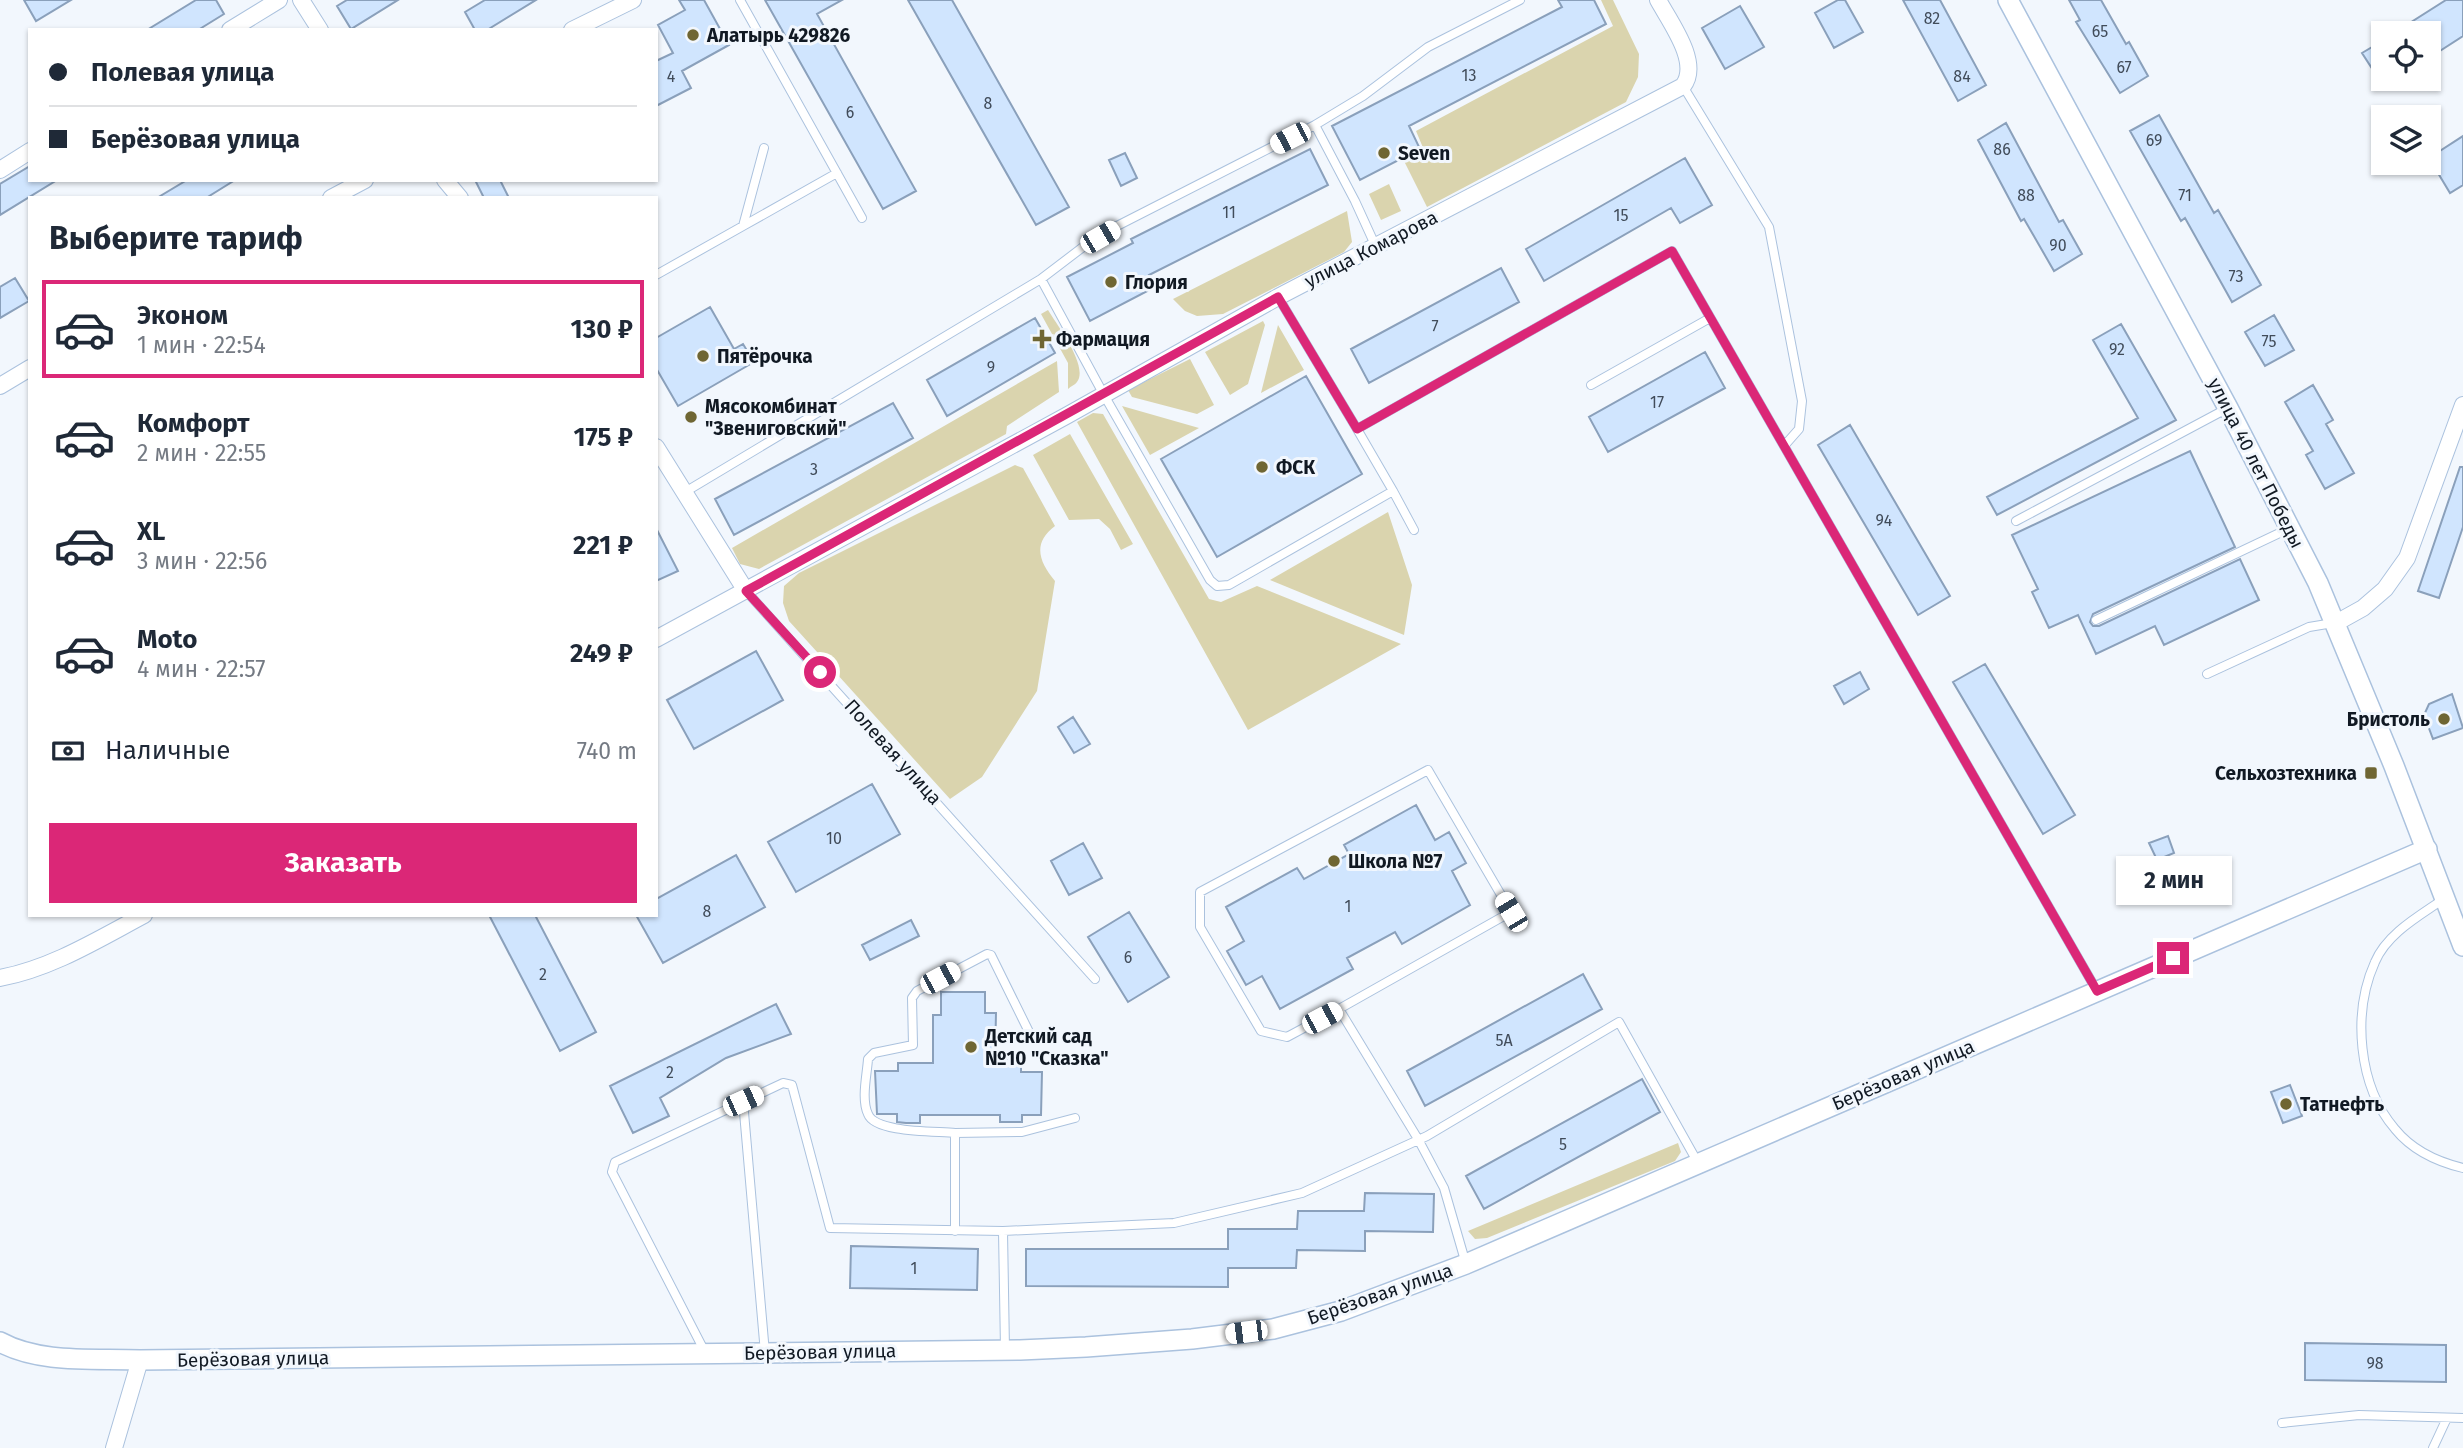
<!DOCTYPE html>
<html lang="ru">
<head>
<meta charset="utf-8">
<style>
  :root { --surface:#fff; --page:#f2f2f3; --text:#1f2937; --muted:#747a83; --line:#e0e1e3; --accent:#db2777 }
  body { margin:0; font-family:"Fira Sans",sans-serif; background:var(--page); color:var(--text); height:100vh; display:flex; flex-direction:column; font-size:26px; white-space:nowrap }
  * { box-sizing:border-box; margin:0 }
  p { font-size:23px; color:var(--muted) }
  .icon { flex:none; width:38px; height:38px; fill:none; stroke:currentColor; stroke-width:2; stroke-linecap:round; stroke-linejoin:round }
  .map { position:relative; flex:1; overflow:hidden }
  .panel { position:absolute; left:28px; top:196px; width:630px; height:721px; display:flex; flex-direction:column; background:var(--surface); border-radius:0px; box-shadow:0 2px 5px #0004 }
  .panel>* { flex:none }
  .top-card { position:absolute; left:28px; top:28px; width:630px; height:154px; border-radius:0px; box-shadow:0 2px 5px #0004; display:grid; align-content:center; height:154px; padding:0 21px; background:var(--surface) }
  .tools { position:absolute; left:2371px; top:21px; display:grid; gap:14px }
  .tools a { display:grid; place-items:center; width:70px; height:70px; border-radius:0px; background:var(--surface); box-shadow:0 2px 5px #0004; font-size:35px }
  .end { position:absolute; width:32px; height:32px; margin:-16px; border:9px solid #db2777; background:#fff; box-shadow:0 0 0 4px #fff }
  .from { border-radius:50% }
  .bubble { position:absolute; height:49px; border-radius:0px; background:var(--surface); box-shadow:0 2px 5px #0004; font-size:23px; font-weight:700; line-height:49px; text-align:center }
  .car { position:absolute; width:21px; height:42px; margin:-21px -10px; border-radius:9px; box-shadow:0 0 5px 2px #0007; background:linear-gradient(#fff 24%,#345 0 40%,#fff 0 76%,#345 0 86%,#fff 0) }
  .top-card b { display:flex; align-items:center; gap:24px; height:66px; font-size:26px }
  .top-card b+b { border-top:2px solid var(--line) }
  .top-card i { width:18px; height:18px; background:var(--text) }
  ul { padding:0; list-style:none }
  li { display:flex; align-items:center; gap:21px; height:98px; margin:0 14px 10px; padding:0 7px; border:4px solid transparent; border-radius:0px }
  li div { flex:1 }
  li b { display:block; font-size:26px }
  li em { font-style:normal; font-weight:700 }
  li.active { border-color:var(--accent) }
  li>.icon { width:63px; height:63px; stroke-width:1.5 }
  h2 { padding:0 21px; font-size:32px; line-height:84px }
  .pay { display:flex; align-items:center; gap:18px; height:77px; padding:0 21px; font-size:26px }
  .pay p { margin-inline-start:auto }
  .button { display:flex; gap:14px; margin-top:auto; padding:14px 21px }
  .button a { flex:1; height:80px; border-radius:0px; background:var(--accent); color:#fff; font-size:28px; font-weight:700; line-height:80px; text-align:center }
  .map>svg:first-child { display:block }
  .green { fill:#dad4ae }
  .building { fill:#d0e5fe; stroke:#8aa0bb; stroke-width:2 }
  .lines { fill:none; stroke-linecap:round; stroke-linejoin:round }
  .service-casing { stroke:#abc2de; stroke-width:10 }
  .minor-casing { stroke:#abc2de; stroke-width:18 }
  .tertiary-casing { stroke:#abc2de; stroke-width:22 }
  .service { stroke:#fff; stroke-width:8 }
  .minor { stroke:#fff; stroke-width:16 }
  .tertiary { stroke:#fff; stroke-width:19 }
  .route { stroke:#db2777; stroke-width:9 }
  .poi-dot { fill:#6f6633; stroke:#f2f7fd; stroke-width:2.5 }
  .labels { text-anchor:middle; dominant-baseline:central; stroke-width:6; stroke-linejoin:round; paint-order:stroke }
  .number-label { font-size:16px; fill:#414c5a }
  .poi-label { font-size:19px; font-weight:bold; fill:#111923; stroke:#f2f7fd; text-anchor:start }
  .street-label { font-size:19px; fill:#111923; stroke:#f2f7fd }
</style>
</head>
<body>
<div class="map">
<svg width="2463" height="1448" viewBox="0 0 2463 1448">
  <rect width="100%" height="100%" fill="#f2f7fd"/>
  <path class="green" d="M1601 0H1613L1639 54 1638 77 1626 102 1427 207 1404 161 1424 150 1416 131 1613 26Z
    M1389 184 1401 211 1381 220 1369 194Z
    M1347 211 1352 242 1344 252 1223 314 1197 316 1185 311 1173 299Z
    M1048 310C1057 325 1089 366 1077 382 1075 385 1071 386 1068 389V363L1041 314Z
    M1263 321 1265 325 1248 384 1230 395 1205 352Z
    M1278 325 1304 370 1261 393Z
    M1190 359 1214 405 1197 414 1132 397 1128 390Z
    M1057 361 1059 392 1007 426 1006 434 759 569 740 564 732 548Z
    M1122 406 1199 428 1150 455Z
    M1093 413 1103 414 1209 599 1221 602 1257 586 1401 644 1248 730 1077 422Z
    M1070 434 1133 544 1121 550 1110 529 1099 519 1069 520 1033 455Z
    M1015 465 1023 468 1055 526C1032 543 1039 562 1055 581L1037 691 982 777 950 799 789 621 783 603 784 586 799 573Z
    M1388 512 1412 585 1404 635 1270 580Z
    M1678 1143 1681 1152 1675 1161 1487 1238 1475 1239 1468 1231Z"/>
  <path class="building" d="M24 0H71L36 21Z
    M196 0H216L224 14 198 30H147Z
    M347 0H398L351 29 337 6Z
    M485 0H536L487 30H475L465 12Z
    M679 0H704L729 45 682 71 691 88 656 106V61L673 53 658 25 685 10Z
    M765 0H842L817 14 916 191 883 209Z
    M908 0H952L1069 207 1036 225Z
    M1558 0H1594L1606 24 1409 126 1420 149 1360 180 1332 126 1562 7Z
    M1838 0H1845L1863 32 1834 48 1815 13Z
    M1903 0H1940L1986 85 1958 101Z
    M2069 0H2101L2126 44 2129 42 2148 76 2120 93 2076 22 2080 20Z
    M2446 0H2463V36L2429 58V33H2394Z
    M1740 6 1764 47 1725 69 1702 28Z
    M2384 40V87L2362 53Z
    M2159 115 2214 213 2218 210 2261 285 2232 302 2185 218 2181 221 2130 131Z
    M2006 123 2059 222 2063 220 2082 254 2054 271 2024 219 2021 221 1978 140Z
    M2463 136V185L2450 193 2429 158Z
    M1310 149 1328 185 1149 275 1155 287 1090 321 1067 277 1133 243 1131 239Z
    M1125 153 1137 178 1121 186 1109 160Z
    M1685 158 1712 205 1680 223 1671 208 1544 281 1526 249Z
    M30 166V180H57L0 215V184Z
    M187 180H235L206 198H157Z
    M475 180H500L509 198H484Z
    M1501 268 1519 302 1369 383 1351 349Z
    M15 278 29 301 0 318V287Z
    M710 307 734 349 743 344 754 362 678 406 656 368V338Z
    M2274 315 2294 350 2265 366 2245 332Z
    M1035 318 1055 353 947 416 927 380Z
    M2121 324 2176 420 1997 515 1987 497 2138 418 2093 340Z
    M1705 352 1725 388 1608 452 1589 417Z
    M1306 376 1362 474 1217 557 1161 459Z
    M2313 385 2333 420 2326 424 2354 473 2325 489 2306 455 2313 451 2285 402Z
    M893 403 913 438 734 535 715 499Z
    M1850 425 1950 596 1918 615 1818 445Z
    M2190 451 2235 547 2093 614 2090 622 2093 626H2099L2240 559 2259 600 2164 645 2155 626 2096 654 2078 615 2049 628 2032 592 2038 589 2012 535Z
    M2460 467H2463V527L2439 598 2418 591Z
    M656 528 678 571 656 581Z
    M756 651 783 700 694 749 667 700Z
    M1985 664 2075 815 2043 834 1953 682Z
    M1860 672 1869 689 1844 704 1834 686Z
    M2452 694 2463 728 2433 739 2424 715 2429 704Z
    M1073 717 1090 744 1074 753 1058 727Z
    M872 784 900 834 796 892 768 842Z
    M1416 805 1435 840 1449 832 1466 863 1452 871 1470 905 1402 944 1395 932 1347 958 1353 969 1280 1009 1262 976 1246 985 1227 951 1244 941 1226 907 1297 868 1304 879 1349 854 1344 845Z
    M2168 836 2174 853 2157 860 2149 843Z
    M1083 843 1102 878 1069 895 1051 861Z
    M736 855 765 907 663 963 636 915H656V899Z
    M1129 912 1169 977 1128 1002 1088 937Z
    M489 915H535L596 1032 560 1051Z
    M911 920 919 936 870 960 862 945Z
    M1583 974 1602 1009 1425 1106 1407 1071Z
    M941 992H985V1013H996L995 1059H1021V1072H1042L1041 1115H1022V1122H1000V1115H920V1123H906L897 1122V1114H877L875 1071H898V1063H933V1015H941Z
    M776 1004 791 1034 726 1058 660 1098 669 1116 633 1133 610 1086Z
    M1642 1079 1660 1112 1484 1209 1466 1176Z
    M2290 1085 2302 1116 2283 1123 2271 1092Z
    M1365 1193 1434 1194 1433 1232 1365 1231V1251L1297 1250 1296 1268H1228V1287L1026 1286V1249H1228V1229H1297L1298 1211H1364Z
    M851 1246 978 1249 977 1290 850 1288Z
    M2305 1343 2446 1345V1382L2305 1380Z"/>
  <g class="lines">
    <defs>
      <path id="service" d="M740 0 862 218
        M1683 86 1769 227 1802 401 1799 429 1784 446
        M1315 125 1363 96 1428 47 1520 0
        M743 226 837 173
        M656 275 743 226 764 148
        M1041 279 1104 395 1210 580 1217 586 1229 585 1393 491 1357 429
        M1278 297 1357 429 1672 251 2097 991
        M1591 385 1710 318
        M1393 491 1414 530
        M685 492 1041 279 1083 247 1117 226 1315 125 1355 201 1376 247
        M2016 521 2228 408
        M746 591 1095 979
        M2096 620 2290 528
        M2207 674 2309 627 2333 623
        M2445 898C2421 915 2387 933 2375 962 2352 1013 2358 1086 2395 1129 2412 1150 2438 1162 2463 1168
        M1339 1009 1511 912 1428 770 1200 892V927L1261 1031 1287 1037 1339 1009 1418 1139 1444 1188 1466 1264
        M743 1101 765 1353
        M955 1133C936 1131 875 1133 868 1114 861 1099 867 1075 868 1059L874 1053 913 1045 912 998 917 991 987 954 991 955 1032 1038
        M955 1231V1133L1022 1132 1075 1118
        M1003 1231 1174 1223 1302 1193 1427 1136 1619 1022 1698 1163
        M706 1354 612 1172 615 1162 783 1083 792 1085 830 1228 1003 1231 1005 1350
        M2282 1423 2359 1415 2463 1418
        M2433 1448 2447 1418"/>
      <path id="minor" d="M301 0 320 30
        M230 30 279 0
        M572 30 633 0
        M0 170 30 151
        M445 180 460 198
        M331 198 365 180
        M0 386 30 368
        M656 447 746 591
        M2336 623 2363 608 2385 589 2407 558 2463 405
        M656 639 1066 416 1278 297 1683 86C1701 63 1670 22 1658 0
        M0 978C52 968 97 940 144 915
        M114 1448 140 1360"/>
      <path id="tertiary" d="M2008 0 2228 408 2318 583 2394 766 2463 946
        M0 1342C40 1364 95 1358 140 1360L1020 1350 1086 1347 1192 1339 1273 1329 1341 1311 1466 1264 2427 849"/>
    </defs>
    <use href="#service" class="service-casing"/>
    <use href="#minor" class="minor-casing"/>
    <use href="#tertiary" class="tertiary-casing"/>
    <use href="#service" class="service"/>
    <use href="#minor" class="minor"/>
    <use href="#tertiary" class="tertiary"/>
  </g>
  <g class="lines">
    <path class="route" d="M820 672 746 591 1278 297 1357 429 1672 251 2097 991 2173 958"/>
  </g>
  <g class="poi-dot">
    <circle cx="693" cy="35" r="7"/>
    <circle cx="1384" cy="153" r="7"/>
    <circle cx="1111" cy="282" r="7"/>
    <path d="M1038.5 328.5h7v7h7v7h-7v7h-7v-7h-7v-7h7z"/>
    <circle cx="703" cy="356" r="7"/>
    <circle cx="691" cy="417" r="7"/>
    <circle cx="1262" cy="467" r="7"/>
    <circle cx="2444" cy="719" r="7"/>
    <rect x="2364" y="766" width="14" height="14" rx="3.5"/>
    <circle cx="1334" cy="861" r="7"/>
    <circle cx="971" cy="1047" r="7"/>
    <circle cx="2286" cy="1104" r="7"/>
  </g>
  <g class="labels">
    <g class="number-label">
      <text x="1932" y="18">82</text>
      <text x="2100" y="31">65</text>
      <text x="2124" y="67">67</text>
      <text x="1469" y="75">13</text>
      <text x="671" y="76">4</text>
      <text x="1962" y="76">84</text>
      <text x="988" y="103">8</text>
      <text x="850" y="112">6</text>
      <text x="2154" y="140">69</text>
      <text x="2002" y="149">86</text>
      <text x="2026" y="195">88</text>
      <text x="2185" y="195">71</text>
      <text x="1229" y="212">11</text>
      <text x="1621" y="215">15</text>
      <text x="2058" y="245">90</text>
      <text x="2236" y="276">73</text>
      <text x="1435" y="326">7</text>
      <text x="2269" y="341">75</text>
      <text x="2117" y="349">92</text>
      <text x="991" y="367">9</text>
      <text x="1657" y="402">17</text>
      <text x="814" y="469">3</text>
      <text x="1884" y="520">94</text>
      <text x="834" y="838">10</text>
      <text x="1348" y="906">1</text>
      <text x="707" y="911">8</text>
      <text x="1128" y="957">6</text>
      <text x="543" y="974">2</text>
      <text x="1504" y="1040">5А</text>
      <text x="670" y="1072">2</text>
      <text x="1563" y="1144">5</text>
      <text x="914" y="1268">1</text>
      <text x="2375" y="1363">98</text>
    </g>
    <g class="poi-label">
      <text x="707" y="35">Алатырь 429826</text>
      <text x="1398" y="153">Seven</text>
      <text x="1125" y="282">Глория</text>
      <text x="1056" y="339">Фармация</text>
      <text x="717" y="356">Пятёрочка</text>
      <text x="705" y="406">Мясокомбинат<tspan x="705" dy="22">"Звениговский"</tspan></text>
      <text x="1276" y="467">ФСК</text>
      <text x="2430" y="719" text-anchor="end">Бристоль</text>
      <text x="2357" y="773" text-anchor="end">Сельхозтехника</text>
      <text x="1348" y="861">Школа №7</text>
      <text x="985" y="1036">Детский сад<tspan x="985" dy="22">№10 "Сказка"</tspan></text>
      <text x="2300" y="1104">Татнефть</text>
    </g>
    <g class="street-label">
      <text transform="translate(1371 249) rotate(-27)">улица Комарова</text>
      <text transform="translate(2256 463) rotate(63)">улица 40 лет Победы</text>
      <text transform="translate(893 752) rotate(48)">Полевая улица</text>
      <text transform="translate(1903 1075) rotate(-23)">Берёзовая улица</text>
      <text transform="translate(1380 1294) rotate(-19)">Берёзовая улица</text>
      <text transform="translate(820 1352) rotate(-1)">Берёзовая улица</text>
      <text transform="translate(253 1359) rotate(-1)">Берёзовая улица</text>
    </g>
  </g>
</svg>
<div class="tools">
<a><svg class="icon" aria-label="locate" viewBox="0 0 24 24"><circle cx="12" cy="12" r="6"/><path d="M12 2v4M12 18v4M2 12h4M18 12h4"/></svg></a>
<a><svg class="icon" aria-label="layers" viewBox="0 0 24 24"><path d="M12 4l9 5-9 5-9-5zM3 14l9 5 9-5"/></svg></a>
</div>
<i class="end from" style="left:820px;top:672px"></i>
<i class="end" style="left:2173px;top:958px"></i>
<div class="bubble" style="left:2116px;top:856px;width:116px">2 мин</div>
<i class="car" style="left:1290px;top:138px;rotate:243deg"></i>
<i class="car" style="left:1100px;top:237px;rotate:60deg"></i>
<i class="car" style="left:1511px;top:912px;rotate:329deg"></i>
<i class="car" style="left:940px;top:978px;rotate:62deg"></i>
<i class="car" style="left:1322px;top:1018px;rotate:62deg"></i>
<i class="car" style="left:743px;top:1101px;rotate:66deg"></i>
<i class="car" style="left:1246px;top:1332px;rotate:263deg"></i>
<div class="top-card">
<b><i class="from"></i>Полевая улица</b>
<b><i></i>Берёзовая улица</b>
</div>
<section class="panel">
<h2>Выберите тариф</h2>
<ul>
<li class="active"><svg class="icon" aria-label="car" viewBox="0 0 24 24"><path d="M5 17H2v-5l4-1 3-4h7l3 4 3 1v5h-3M9 17h6M6 11h13"/><circle cx="7" cy="17" r="2"/><circle cx="17" cy="17" r="2"/></svg><div><b>Эконом</b><p>1 мин · 22:54</p></div><em>130 ₽</em></li>
<li><svg class="icon" aria-label="car" viewBox="0 0 24 24"><path d="M5 17H2v-5l4-1 3-4h7l3 4 3 1v5h-3M9 17h6M6 11h13"/><circle cx="7" cy="17" r="2"/><circle cx="17" cy="17" r="2"/></svg><div><b>Комфорт</b><p>2 мин · 22:55</p></div><em>175 ₽</em></li>
<li><svg class="icon" aria-label="car" viewBox="0 0 24 24"><path d="M5 17H2v-5l4-1 3-4h7l3 4 3 1v5h-3M9 17h6M6 11h13"/><circle cx="7" cy="17" r="2"/><circle cx="17" cy="17" r="2"/></svg><div><b>XL</b><p>3 мин · 22:56</p></div><em>221 ₽</em></li>
<li><svg class="icon" aria-label="car" viewBox="0 0 24 24"><path d="M5 17H2v-5l4-1 3-4h7l3 4 3 1v5h-3M9 17h6M6 11h13"/><circle cx="7" cy="17" r="2"/><circle cx="17" cy="17" r="2"/></svg><div><b>Moto</b><p>4 мин · 22:57</p></div><em>249 ₽</em></li>
</ul>
<div class="pay"><svg class="icon" aria-label="cash" viewBox="0 0 24 24"><path d="M3 7h18v10H3z"/><circle cx="12" cy="12" r="2"/></svg>Наличные<p>740 m</p></div>
<div class="button"><a>Заказать</a></div>
</section>
</div>
</body>
</html>
